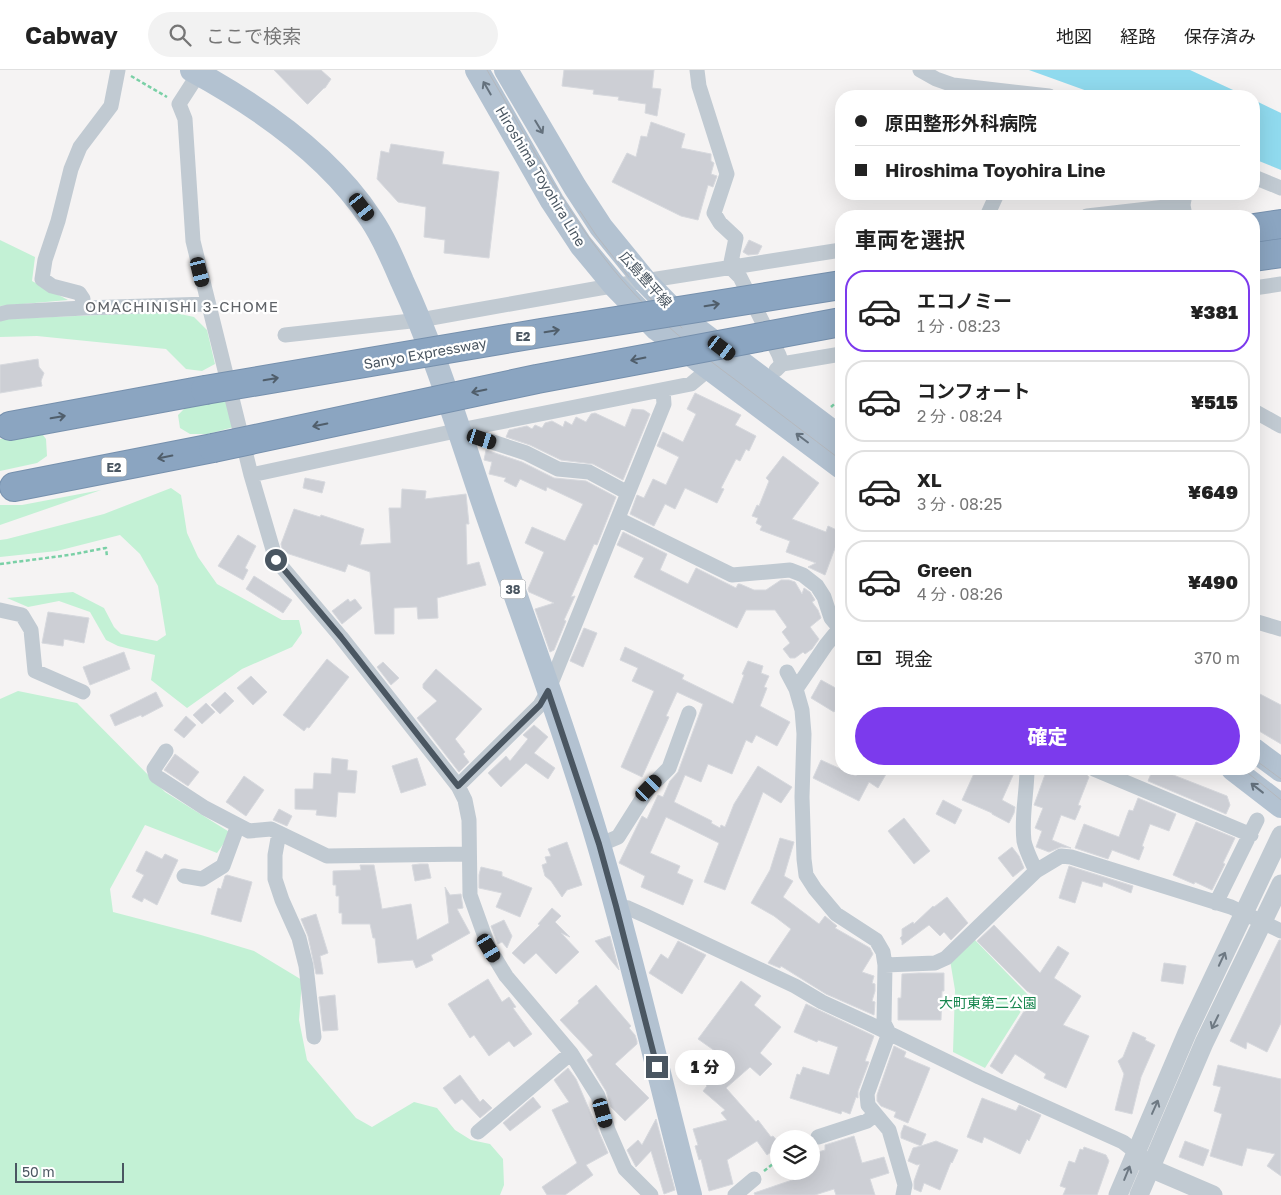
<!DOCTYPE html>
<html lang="ja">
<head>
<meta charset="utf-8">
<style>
  :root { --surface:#fff; --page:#f2f2f2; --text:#222; --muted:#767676; --line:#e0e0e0; --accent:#7c3aed }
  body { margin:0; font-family:"Golos Text","Noto Sans JP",sans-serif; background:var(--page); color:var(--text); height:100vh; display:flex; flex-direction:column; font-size:19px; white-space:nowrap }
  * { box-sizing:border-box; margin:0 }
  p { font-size:16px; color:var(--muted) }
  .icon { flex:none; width:28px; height:28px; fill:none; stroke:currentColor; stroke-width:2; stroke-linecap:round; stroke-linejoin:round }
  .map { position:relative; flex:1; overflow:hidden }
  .drawer { position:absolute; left:835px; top:140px; width:425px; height:565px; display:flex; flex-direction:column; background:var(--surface); border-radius:20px; box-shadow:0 5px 20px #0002 }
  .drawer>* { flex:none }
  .guide { position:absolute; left:835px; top:20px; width:425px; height:110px; border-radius:20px; box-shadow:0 5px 20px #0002; display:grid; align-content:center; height:110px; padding:0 20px; background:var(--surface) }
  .controls { position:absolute; left:770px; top:1060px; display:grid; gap:10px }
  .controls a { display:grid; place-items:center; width:50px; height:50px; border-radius:50%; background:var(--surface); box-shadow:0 5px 20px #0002; font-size:25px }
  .scale { position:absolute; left:15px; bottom:12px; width:109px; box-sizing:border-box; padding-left:5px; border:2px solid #4a5661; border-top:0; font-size:14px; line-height:18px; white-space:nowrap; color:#4a5661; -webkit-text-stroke:4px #fff; paint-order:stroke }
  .end { position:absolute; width:22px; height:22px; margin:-11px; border:6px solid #4a5661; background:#fff; box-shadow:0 0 0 2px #fff }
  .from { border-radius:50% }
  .bubble { position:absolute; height:35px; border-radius:18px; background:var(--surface); box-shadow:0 5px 20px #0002; font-size:16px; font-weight:800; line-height:35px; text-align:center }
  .car { position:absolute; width:15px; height:30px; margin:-15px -8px; border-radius:6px; box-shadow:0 0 4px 1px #0007; background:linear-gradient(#222 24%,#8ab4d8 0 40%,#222 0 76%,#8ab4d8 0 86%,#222 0) }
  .guide b { display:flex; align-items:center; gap:18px; height:48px; font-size:19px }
  .guide b+b { border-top:1px solid var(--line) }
  .guide i { width:12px; height:12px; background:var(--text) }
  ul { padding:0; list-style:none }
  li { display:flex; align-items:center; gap:15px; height:82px; margin:0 10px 8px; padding:0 10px; border:2px solid var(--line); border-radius:20px }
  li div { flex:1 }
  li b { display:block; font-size:19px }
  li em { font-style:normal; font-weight:800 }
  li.active { border-color:var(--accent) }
  li>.icon { width:45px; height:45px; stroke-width:1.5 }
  h2 { padding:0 20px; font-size:22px; line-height:60px }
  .pay { display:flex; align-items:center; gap:12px; height:55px; padding:0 20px; font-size:19px }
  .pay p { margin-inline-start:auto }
  .action { display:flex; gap:10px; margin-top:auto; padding:10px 20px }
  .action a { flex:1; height:58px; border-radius:30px; background:var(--accent); color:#fff; font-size:20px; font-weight:800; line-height:58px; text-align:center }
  header { display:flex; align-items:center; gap:30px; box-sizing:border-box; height:70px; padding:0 25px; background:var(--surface); border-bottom:1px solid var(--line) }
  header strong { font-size:24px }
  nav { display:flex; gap:28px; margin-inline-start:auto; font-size:18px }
  .search { width:350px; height:45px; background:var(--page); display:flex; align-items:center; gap:12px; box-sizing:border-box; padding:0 18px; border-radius:28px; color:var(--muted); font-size:19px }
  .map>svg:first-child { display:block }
  .green { fill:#c3f1d5 }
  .water { fill:#90daee }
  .building { fill:#cdcfd5; stroke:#d7d9de }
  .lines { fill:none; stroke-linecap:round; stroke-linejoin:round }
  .motorway-casing { stroke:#7690ad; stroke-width:30 }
  .path { stroke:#7ad0a6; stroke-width:2.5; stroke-dasharray:4 2.5; stroke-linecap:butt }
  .minor { stroke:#c1cad2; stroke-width:15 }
  .tertiary { stroke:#c1cad2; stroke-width:19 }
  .primary { stroke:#b3c2d1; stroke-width:24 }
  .motorway { stroke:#8ba5c1; stroke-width:28 }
  .tram { stroke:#b5b8bd; stroke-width:1 }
  .motorway-bridge-casing { stroke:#7690ad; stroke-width:30; stroke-linecap:butt }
  .motorway-bridge { stroke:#8ba5c1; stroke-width:28 }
  .oneway { stroke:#64717d }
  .oneway2 { stroke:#505e6b }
  .oneway3 { stroke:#6e7983 }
  .route { stroke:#4a5661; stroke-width:6 }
  .labels { text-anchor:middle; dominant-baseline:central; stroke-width:4.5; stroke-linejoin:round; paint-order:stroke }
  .shield { fill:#fff; stroke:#808990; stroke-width:1 }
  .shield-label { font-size:12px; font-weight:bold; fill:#4a5661 }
  .street-label { font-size:14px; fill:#4a5661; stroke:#fff }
  .park-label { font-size:14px; fill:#17864f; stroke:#fff }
  .neighbourhood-label { font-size:15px; letter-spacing:1px; fill:#5f6368; stroke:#fff }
</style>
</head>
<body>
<header>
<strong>Cabway</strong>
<div class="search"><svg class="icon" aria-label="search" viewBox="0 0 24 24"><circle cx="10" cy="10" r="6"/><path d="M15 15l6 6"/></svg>ここで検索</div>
<nav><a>地図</a><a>経路</a><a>保存済み</a></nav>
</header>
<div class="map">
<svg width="1281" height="1125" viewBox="0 0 1281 1125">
  <rect width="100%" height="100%" fill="#f5f3f3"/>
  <path class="green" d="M0 170 35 187 32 211 68 230 0 236Z
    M171 242 194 247 207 260 215 294 202 301 186 299 166 279 37 266 0 267V251L5 249Z
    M228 327 234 357 208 364H190L180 358 178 345 187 336Z
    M40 361 46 369 47 386 37 393 0 401V369L16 368Z
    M171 418 181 425 187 463 198 487 217 514 282 550H299L302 563 292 577 242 599 187 638 151 610 155 585 118 576 106 570 90 542 59 531 28 537 7 528 73 522 104 538 114 557 121 564 157 571 166 565 158 516 140 484 120 465 57 481 0 487V470L7 469 104 444Z
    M101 420 0 455V435H22Z
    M18 621 77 633 165 722 231 763 217 783 145 755 110 819 113 842 201 865 254 881 302 910 299 950 307 990 356 1048 372 1057 414 1032 437 1038 455 1060 471 1070 490 1074 503 1089 504 1115 500 1125H0V629Z
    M974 869 1030 927 985 998 953 982 955 920 950 890Z"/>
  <path class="water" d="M1029 0H1190L1246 26H1101Z
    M1254 30 1281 43V100L1254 89Z"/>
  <path class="building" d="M274 0H321L331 9 325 18H324L308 34H307Z
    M564 0H654L652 18 661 19 657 46 645 43 646 34 618 30 619 27 593 24 594 20 562 16Z
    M651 52 685 64 681 78 711 84V91L714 93 711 104 717 106 713 117 708 115 698 150 681 146 612 112 627 83 636 87 641 66 647 67Z
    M391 74 444 82 442 94 499 102 489 188 444 183 445 170 424 167 426 137 398 132 377 109 381 81 389 83Z
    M749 170 762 176 758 184 748 185 743 182Z
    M38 289 39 297 44 303 41 311 42 316 0 323V295Z
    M695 323 741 345 735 355 756 366 749 381 746 379 740 391 736 389 721 418 724 419 717 433 685 418 675 439 665 434 654 456 630 444 637 425 644 428 653 409 666 415 679 387 657 376 663 362 683 372 696 344 687 339Z
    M632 339 644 340 650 344 623 410 593 394 561 390 530 375 506 367 509 360 527 356 532 359 535 355 542 358 545 353 552 351 563 357 565 351 572 355 576 347 586 352 591 344 595 343 625 357Z
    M486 380 522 392 554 408 586 411 616 427 597 475 594 474 571 527 575 526 564 550 566 551 554 580 550 582 535 539 554 533 529 522 528 519 544 482 525 473 532 457 565 471 583 434 547 417 546 421 520 409 516 417 504 411 506 408 489 404 492 392 484 390Z
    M783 386 819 413 792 449 826 462 828 456 841 462 825 505 808 497 816 493 786 482 790 471 760 460 762 456 756 453 758 448 752 446 757 435 759 436 769 411 766 408Z
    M305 408 325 412 322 423 303 418Z
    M402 419 426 421 425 429 466 424 469 454H466L467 495 479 492 486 515 437 528 438 548 418 549 417 537 394 538V564H375L370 502 348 494 345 502 283 482 281 474 294 439 320 447 321 445 364 459 360 475 391 473 389 438H401Z
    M623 462 667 484 660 500 688 514 696 498 736 518 738 514H740L754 520H766L781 510H789L795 512 802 524 804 518 810 522 815 530 812 532 818 540 821 548 810 557 819 569 812 579 805 584 803 582 795 588H790L783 579 790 573 782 562 787 557 775 540H746L737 558 634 507 644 488 617 475Z
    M238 465 256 476 245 498 248 500 243 510 218 496Z
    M254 506 292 530 283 543 246 519Z
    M348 529 350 532 355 529 362 538 342 554 332 541Z
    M48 542 89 548 84 573 64 569 63 576 42 573Z
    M584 558 597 563 583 597 570 591Z
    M625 577 684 605 682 609 733 634 744 605 742 604 748 591 763 596 761 603 769 606 764 617 767 618 760 636 790 652 777 676 756 665 752 673 746 670 732 704 708 694 701 712 685 705 674 732 712 751 711 753 720 758 721 755 725 757 734 734 758 696 792 717 781 733 763 722 725 820 704 812 719 773 666 747 650 783 680 796 677 803 693 810 683 835 641 817 645 806 619 793 642 746 647 749 658 725 663 727 670 711 678 702 703 634 677 622 666 646 669 647 642 707 621 697 654 621 632 611 638 598 620 590Z
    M124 582 130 599 90 615 83 597Z
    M327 589 349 607 309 658 307 657 304 661 283 645Z
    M383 592 399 608 391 615 377 597Z
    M436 599 482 639 455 669 465 682 463 684 469 692 459 702 417 648 437 631 423 618V614Z
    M251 606 267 622 253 635 237 618Z
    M821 610 841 621V630L834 642 811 628Z
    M156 622 163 636 142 647 141 645 115 656 110 645Z
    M225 622 234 631 220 644 211 635Z
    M1258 623 1281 635V674L1254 658V631Z
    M206 633 215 642 202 654 193 645Z
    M186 646 196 655 184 668 174 660Z
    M534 655 548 667 534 683 555 698 548 709 526 693 501 717 488 703 506 686 510 691 528 669 523 665Z
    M175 684 199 702 188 716 164 700Z
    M332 688 348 690 347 700 357 701 355 723 338 722 336 747 316 745 317 740 295 739V719H313L314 703 331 704Z
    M417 688 426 715 401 723 392 696Z
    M821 690 856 706 860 699H889L878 718 869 712 859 731 813 708Z
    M976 699H1005L1014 703 1002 730 1015 737 1014 743 1009 753 992 744V743L962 730Z
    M1047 699H1074L1086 704 1089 707 1078 735 1081 736 1075 750 1061 745 1052 770 1071 778 1061 777 1049 782 1036 777 1042 761 1035 758 1043 738 1034 735Z
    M1153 699H1158L1227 726 1230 735 1226 744 1148 711Z
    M244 706 264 720 246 746 226 732Z
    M1138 728 1176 744 1169 761 1150 754 1142 776 1144 777 1139 790 1112 780 1108 789 1075 778 1084 754 1119 767 1129 740 1133 741Z
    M943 730 962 740 955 754 936 744Z
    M279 739 292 746 287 756 273 750Z
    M904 748 930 781 914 794 888 761Z
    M1196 752 1235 768 1223 793 1225 794 1212 820 1195 812 1194 814 1173 805Z
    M780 768 794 772 784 806 793 811 783 827 819 854 825 846 837 856 835 858 870 878 873 884 862 902 874 906 872 913 875 914V921L872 931 875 932 874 945 826 924 781 896 780 898 768 893 791 859 774 846 751 833 770 800Z
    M567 772 582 815 567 820 562 827 551 811 545 806 542 795 547 793 545 787 551 786 548 779Z
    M1012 777 1019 786 1024 798 1013 807 998 788Z
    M146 781 162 789 165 784 178 790 157 835 144 828 142 832 132 827 144 805 136 801Z
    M420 794H428L431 808 415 811 412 795Z
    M360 795H374L382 839 411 834 417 870 449 853 445 817 450 825 461 824 463 838 457 839 470 863 431 885 433 890 416 898 413 890 378 893 375 868H373L370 854H342V843H339V826H336V815H333V801L361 800Z
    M1069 796 1133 816 1131 823 1103 812 1102 817 1082 811 1075 833 1059 828Z
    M481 797 502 802V806L532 818 520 847 496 837 502 823 479 818V805Z
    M227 805 252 812 241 852 211 844 218 818 221 819 225 806Z
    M947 827 968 853 951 870 944 862 940 866 929 855 902 875V871L900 868 902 866V859L913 852 914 854 933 836 934 837Z
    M552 838 561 846 555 852 570 867 561 863 579 882 556 904 536 883 524 894 512 883 540 855 538 854Z
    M316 844 328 883 320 886 323 904H316L308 866 301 849Z
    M504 850 512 866 507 878 502 872 498 874 491 856Z
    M994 855 1040 903 1058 876 1069 883 1054 908 1081 926 1063 955 1089 966 1066 1018 1044 1008 1046 1004 1015 984 1002 1004 990 996 1034 925 1027 921 977 871Z
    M610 866 619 900 595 871Z
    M1279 870H1281V953L1267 982 1247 972 1246 979 1230 971Z
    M678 871 706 885 682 924 649 903 661 884 668 889Z
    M1164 893 1186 896 1183 914 1161 911Z
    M919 903H944V921H942L941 950H898V928H901L902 904Z
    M488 909 502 932 509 927 516 937 513 938 532 964 514 977 509 971 489 986 474 965 470 968 448 934Z
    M741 911 761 926 754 935 781 957 760 983 772 994 760 1006 750 997 726 1018 756 1052 758 1050 771 1067 773 1066 779 1073V1076L767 1085 757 1071 727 1090 733 1114 709 1121 701 1089 699 1090 695 1076 698 1075 693 1059 727 1050 721 1043 725 1040 703 1021 707 1016 703 1012 719 992 717 990 722 986 698 969Z
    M596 915 631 956 629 958 635 965 637 971V974L615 994 649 1028 625 1051 611 1037 606 1021 587 990 593 985 560 950 579 933 578 931Z
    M335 925 338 960 323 961 319 927Z
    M806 934 874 966 865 991 869 992 858 1021V1028L856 1027 850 1044 842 1041 841 1044 790 1028 797 1004 800 1005 803 997 829 1005 838 977 818 970 817 972 794 962Z
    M1133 962 1146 968 1145 970 1155 975 1141 1007 1132 1044 1115 1040 1124 1004 1118 991 1123 987Z
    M894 976 906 982 904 987 930 998 908 1053 894 1047 896 1042 881 1036 877 1031V1025Z
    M1218 995 1281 1009V1106L1267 1096 1275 1084 1247 1078 1242 1096 1210 1086 1222 1044 1214 1041 1221 1017 1213 1015Z
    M568 998 576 1009 608 1083 586 1095 593 1105 565 1125H547L542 1117 577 1093 552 1040 569 1032 554 1010Z
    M460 1005 480 1032 483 1029 492 1038 480 1048 462 1029 455 1034 443 1018Z
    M533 1027 541 1037 510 1061 503 1053Z
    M982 1028 1016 1041 1019 1035 1041 1045 1029 1071 1027 1069 1020 1084 984 1067 982 1073 967 1067Z
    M656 1049 675 1120 664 1124 651 1081 636 1097 627 1080 638 1070 642 1075Z
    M904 1055 926 1064 921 1076 936 1071 958 1080 952 1093 951 1092 940 1120 924 1113 921 1122 914 1119V1111L920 1094 917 1095 908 1091 913 1078 921 1076 901 1068V1063Z
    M854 1066 862 1093 884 1087 889 1103 870 1109 875 1125H836L834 1119 815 1125H755L754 1123 795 1109 793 1101H811V1084L825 1080V1075Z
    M1185 1071 1209 1080 1203 1096 1179 1087Z
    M1084 1077 1106 1085 1109 1091 1097 1125H1063L1066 1118 1060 1116 1069 1091 1075 1093 1080 1079 1083 1080Z"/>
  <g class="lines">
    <defs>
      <path id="motorway" d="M1254 158 1281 154
        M1254 187 1281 183
        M10 356 205 320
        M14 417 213 378"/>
    </defs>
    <use href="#motorway" class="motorway-casing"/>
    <path class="path" d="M131 6 167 27
      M831 337 841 328
      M0 494 69 485 106 478 107 487
      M764 1101 779 1089"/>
    <path class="minor" d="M201 0 179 34 185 49 193 171 251 405 276 490 341 567 458 716 465 730 469 750 470 825 489 878 506 906 571 983 598 1026 608 1060 625 1099 651 1125
      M697 0 699 16 727 104 714 143 720 153 736 168 730 197
      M920 0 936 9 953 15 1049 26
      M1254 107 1281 118
      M987 146 997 124
      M1087 146 1183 135
      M1185 146 1183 135 1185 124
      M730 197 740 207 779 285 782 294
      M1254 218 1281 214
      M84 238 83 229 79 223 52 216 42 209 45 190 58 151 71 99 80 77 111 36 118 0
      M0 244 8 242 84 238 208 234
      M285 265 420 250 600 218 841 180
      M776 300 782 294 841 284
      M1254 341 1281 356
      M459 361 526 383 558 399 589 402 628 423
      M251 405 465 359 691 314 709 299
      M618 449 732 505 790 500 803 505 817 516 824 527 831 548 841 560
      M0 540 22 545 31 560 35 601 83 622
      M1254 551 1281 559
      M787 602 796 619 802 640 804 664 802 727 804 789 806 805 815 819 836 844 876 870 883 882 885 895 884 953 889 963 867 1024 868 1035 889 1060 905 1115 903 1125
      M796 619 826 575 839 559
      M166 681 154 699 156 706 205 738 249 761 271 759 327 786 468 784
      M1027 699C1027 723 1021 747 1024 771 1026 781 1032 792 1036 801
      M1094 699 1251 765
      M458 716 540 635 548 621 664 334 663 320
      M279 763 275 785V809L282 830 299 868 306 896 314 967
      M599 775 618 767 649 718 669 698 689 643
      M184 806 202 809 223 796 238 755
      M1216 833 1257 750
      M616 836 628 838 646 846 795 916 822 932 868 953 979 1007 1123 1072 1136 1082
      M885 895 935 893 946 888 1036 801 1061 786 1071 787 1231 837 1281 861
      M478 1062 571 983
      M818 1067 867 1051 875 1045
      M735 1125 754 1109"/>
    <path class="tertiary" d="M1141 1088 1150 1098 1213 1125
      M1118 1125 1187 963 1281 765
      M1139 1125 1204 973 1281 814"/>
    <path class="primary" d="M192 0C258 36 329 85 371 149 384 168 393 190 402 211 435 282 458 358 483 432 522 546 565 659 599 775 633 890 659 1008 690 1125
      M477 0 552 131 581 175 615 216 657 259 841 397
      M506 0 575 117 601 157 645 211 679 246 841 368
      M1254 680 1281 700
      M1233 699 1281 736"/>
    <use href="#motorway" class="motorway"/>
    <path class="tram" d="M487 0C529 71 568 147 622 210 656 250 699 283 741 314 775 340 808 365 841 390
      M580 141 596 165 629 207
      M649 227 682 258
      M1254 689 1281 709
      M1243 699 1281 730"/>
    <defs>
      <path id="motorway-bridge" d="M205 320 541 263 841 215
        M213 378 537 309 841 252"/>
    </defs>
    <use href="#motorway-bridge" class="motorway-bridge-casing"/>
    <use href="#motorway-bridge" class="motorway-bridge"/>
  </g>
  <defs><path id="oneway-shaft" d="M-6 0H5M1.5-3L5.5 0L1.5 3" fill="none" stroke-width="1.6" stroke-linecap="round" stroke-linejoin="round" transform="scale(1.25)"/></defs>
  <g class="oneway">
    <use href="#oneway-shaft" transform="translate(487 18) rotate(-120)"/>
    <use href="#oneway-shaft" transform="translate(539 57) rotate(59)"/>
    <use href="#oneway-shaft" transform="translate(802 368) rotate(-143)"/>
    <use href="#oneway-shaft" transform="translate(1257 718) rotate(-142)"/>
  </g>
  <g class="oneway2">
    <use href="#oneway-shaft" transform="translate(712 235) rotate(-9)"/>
    <use href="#oneway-shaft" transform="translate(552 261) rotate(-9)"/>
    <use href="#oneway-shaft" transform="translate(638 289) rotate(169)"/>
    <use href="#oneway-shaft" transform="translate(271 309) rotate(-10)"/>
    <use href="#oneway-shaft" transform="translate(479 321) rotate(168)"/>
    <use href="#oneway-shaft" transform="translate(58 347) rotate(-10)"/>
    <use href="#oneway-shaft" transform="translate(320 355) rotate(168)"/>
    <use href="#oneway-shaft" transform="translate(165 387) rotate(169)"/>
  </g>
  <g class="oneway3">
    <use href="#oneway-shaft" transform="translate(1222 889) rotate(-65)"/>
    <use href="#oneway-shaft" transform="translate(1215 952) rotate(116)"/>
    <use href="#oneway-shaft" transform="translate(1155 1037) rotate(-66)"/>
    <use href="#oneway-shaft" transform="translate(1127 1103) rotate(-68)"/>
  </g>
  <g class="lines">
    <path class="route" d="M276 490 341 567 458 716 540 635 548 621 599 774 616 836 657 997"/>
  </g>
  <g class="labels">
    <g class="shield">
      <rect x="510.5" y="256.5" width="25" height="19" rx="4"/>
      <rect x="101.5" y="387.5" width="25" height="19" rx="4"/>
      <rect x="500.5" y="509.5" width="25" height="19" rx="4"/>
    </g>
    <g class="shield-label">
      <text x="523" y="266">E2</text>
      <text x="114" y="397">E2</text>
      <text x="513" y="519">38</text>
    </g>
    <g class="street-label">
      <text transform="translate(541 106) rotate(59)">Hiroshima Toyohira Line</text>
      <text transform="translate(646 209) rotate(48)">広島豊平線</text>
      <text transform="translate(425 283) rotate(-10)">Sanyo Expressway</text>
    </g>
    <g class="park-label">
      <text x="988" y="932">大町東第二公園</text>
    </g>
    <g class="neighbourhood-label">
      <text x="182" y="236">OMACHINISHI 3-CHOME</text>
    </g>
  </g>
</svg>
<div class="controls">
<a><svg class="icon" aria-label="layers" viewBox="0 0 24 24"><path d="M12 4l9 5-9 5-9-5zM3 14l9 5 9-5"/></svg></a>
</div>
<div class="scale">50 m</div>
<i class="end from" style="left:276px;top:490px"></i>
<i class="end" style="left:657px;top:997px"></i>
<div class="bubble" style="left:675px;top:980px;width:60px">1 分</div>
<i class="car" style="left:362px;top:137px;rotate:142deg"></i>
<i class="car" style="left:200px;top:202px;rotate:166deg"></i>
<i class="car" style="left:722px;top:278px;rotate:127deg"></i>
<i class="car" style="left:482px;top:369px;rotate:108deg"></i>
<i class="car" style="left:649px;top:718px;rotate:44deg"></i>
<i class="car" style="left:489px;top:878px;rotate:149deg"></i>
<i class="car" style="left:603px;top:1043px;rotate:164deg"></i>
<div class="guide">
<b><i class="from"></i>原田整形外科病院</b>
<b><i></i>Hiroshima Toyohira Line</b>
</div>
<section class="drawer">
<h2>車両を選択</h2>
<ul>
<li class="active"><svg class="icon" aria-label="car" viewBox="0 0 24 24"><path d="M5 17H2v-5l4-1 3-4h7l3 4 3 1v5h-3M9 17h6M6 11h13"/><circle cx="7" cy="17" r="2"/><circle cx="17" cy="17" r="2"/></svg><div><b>エコノミー</b><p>1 分 · 08:23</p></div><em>¥381</em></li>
<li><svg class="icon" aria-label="car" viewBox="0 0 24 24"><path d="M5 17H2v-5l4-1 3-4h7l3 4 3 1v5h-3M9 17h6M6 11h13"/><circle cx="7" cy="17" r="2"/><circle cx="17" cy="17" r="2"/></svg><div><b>コンフォート</b><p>2 分 · 08:24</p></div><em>¥515</em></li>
<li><svg class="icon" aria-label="car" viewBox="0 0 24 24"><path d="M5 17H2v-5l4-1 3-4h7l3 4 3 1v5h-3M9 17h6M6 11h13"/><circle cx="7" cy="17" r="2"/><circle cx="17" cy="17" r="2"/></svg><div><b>XL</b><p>3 分 · 08:25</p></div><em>¥649</em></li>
<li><svg class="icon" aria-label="car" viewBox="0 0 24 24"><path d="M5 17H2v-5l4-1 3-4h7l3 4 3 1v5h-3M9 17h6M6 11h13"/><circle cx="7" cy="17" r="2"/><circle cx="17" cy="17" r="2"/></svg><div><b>Green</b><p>4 分 · 08:26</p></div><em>¥490</em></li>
</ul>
<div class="pay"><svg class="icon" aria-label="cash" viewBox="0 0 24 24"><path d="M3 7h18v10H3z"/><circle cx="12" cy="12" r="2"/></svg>現金<p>370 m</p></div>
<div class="action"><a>確定</a></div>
</section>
</div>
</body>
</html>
